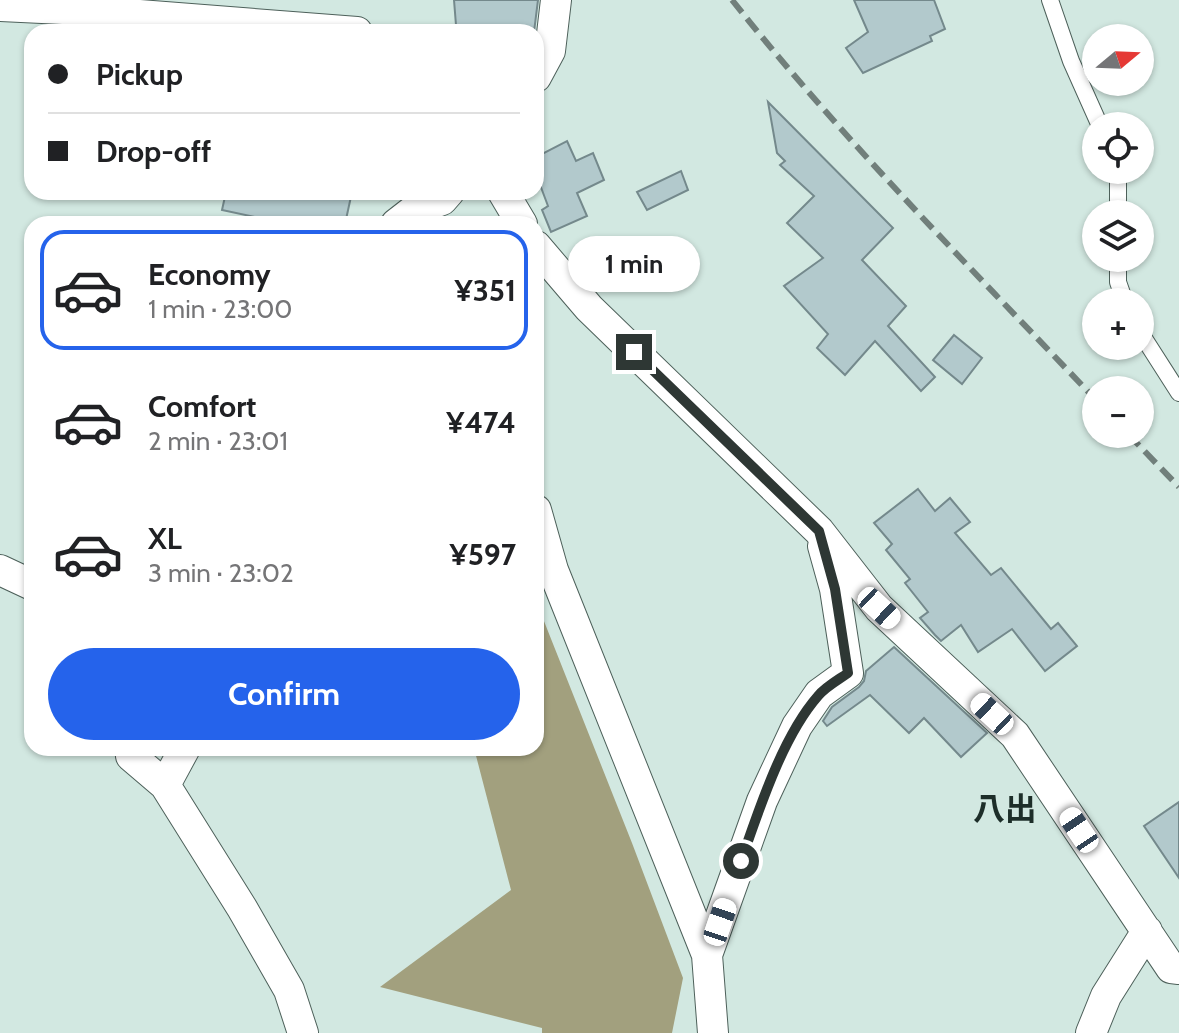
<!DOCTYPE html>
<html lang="en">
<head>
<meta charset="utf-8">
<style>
  :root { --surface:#fff; --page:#f2f2f2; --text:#202124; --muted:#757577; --line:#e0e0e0; --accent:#2563eb }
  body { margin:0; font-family:Cabin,"Noto Sans JP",sans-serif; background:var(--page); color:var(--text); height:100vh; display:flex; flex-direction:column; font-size:30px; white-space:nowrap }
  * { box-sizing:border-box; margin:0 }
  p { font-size:26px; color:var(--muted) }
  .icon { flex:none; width:44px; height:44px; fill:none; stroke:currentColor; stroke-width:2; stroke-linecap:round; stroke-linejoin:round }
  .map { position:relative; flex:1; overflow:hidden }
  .sheet { position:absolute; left:24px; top:216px; width:520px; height:540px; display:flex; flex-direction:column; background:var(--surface); border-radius:24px; box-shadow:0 2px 6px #0004 }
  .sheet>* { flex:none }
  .guide { position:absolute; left:24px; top:24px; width:520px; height:176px; border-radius:24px; box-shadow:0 2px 6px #0004; display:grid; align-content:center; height:176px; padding:0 24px; background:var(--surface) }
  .needle { width:52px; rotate:71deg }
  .tools { position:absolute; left:1082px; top:24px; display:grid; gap:16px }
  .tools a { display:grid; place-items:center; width:72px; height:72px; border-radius:50%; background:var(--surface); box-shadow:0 2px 6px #0004; font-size:40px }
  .end { position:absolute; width:36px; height:36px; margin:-18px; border:10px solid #2e3734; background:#fff; box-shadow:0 0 0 4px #fff }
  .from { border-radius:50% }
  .bubble { position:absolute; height:56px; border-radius:28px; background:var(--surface); box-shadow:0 2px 6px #0004; font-size:26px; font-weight:700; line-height:56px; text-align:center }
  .car { position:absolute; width:24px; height:48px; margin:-24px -12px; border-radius:10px; box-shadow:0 0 6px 2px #0007; background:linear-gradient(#fff 24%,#345 0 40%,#fff 0 76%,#345 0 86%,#fff 0) }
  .guide b { display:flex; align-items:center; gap:28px; height:76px; font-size:30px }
  .guide b+b { border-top:2px solid var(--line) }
  .guide i { width:20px; height:20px; background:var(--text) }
  ul { padding:14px 0 0; list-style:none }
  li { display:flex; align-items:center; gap:24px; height:120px; margin:0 16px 12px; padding:0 8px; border:4px solid transparent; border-radius:24px }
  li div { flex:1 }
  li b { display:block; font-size:30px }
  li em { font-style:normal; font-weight:700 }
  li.active { border-color:var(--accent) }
  li>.icon { width:72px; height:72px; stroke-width:1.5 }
  .action { display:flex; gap:16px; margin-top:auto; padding:16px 24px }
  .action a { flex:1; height:92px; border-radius:48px; background:var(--accent); color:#fff; font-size:32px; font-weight:700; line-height:92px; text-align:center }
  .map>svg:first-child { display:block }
  .forest { fill:#a2a07e }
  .building { fill:#b2c9cc; stroke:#74898c; stroke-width:2 }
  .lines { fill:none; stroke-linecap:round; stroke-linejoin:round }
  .service-casing { stroke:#4d605a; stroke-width:18 }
  .minor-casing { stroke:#4d605a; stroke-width:32 }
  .service { stroke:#fff; stroke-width:16 }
  .minor { stroke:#fff; stroke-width:30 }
  .rail { stroke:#717f7b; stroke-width:6; stroke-dasharray:16 8; stroke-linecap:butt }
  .route { stroke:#2e3734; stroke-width:10 }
  .labels { text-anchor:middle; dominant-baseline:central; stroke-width:6; stroke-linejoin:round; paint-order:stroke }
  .quarter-label { font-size:32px; font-weight:bold; fill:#1d2e29; stroke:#d2e8e1 }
</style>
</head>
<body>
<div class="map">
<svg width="1179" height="1033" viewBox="0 0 1179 1033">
  <rect width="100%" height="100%" fill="#d2e8e1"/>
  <path class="forest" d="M536 601 632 843 683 978 672 1033H542V1028L380 987 511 890 474 748H536Z"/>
  <path class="building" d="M454 0H538L534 32 456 25Z
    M854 0H934L945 29 930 36 932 41 863 73 846 48 868 32Z
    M768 102 893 228 862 260 906 306 888 326 935 377 921 391 875 341 845 375 817 348 828 334 784 286 823 258 787 223 814 196 780 165 785 161 777 153Z
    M567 141 576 161 593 153 604 180 577 193 587 216 551 232 542 210 548 206 536 174V157Z
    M681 171 688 190 647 210 637 192Z
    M226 192H352L345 224H288L222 210Z
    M954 335 982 358 962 384 933 360Z
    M918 489 935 511 950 498 970 522 955 533 991 575 1001 568 1051 629 1058 623 1077 646 1045 671 1012 629 978 652 961 625 941 641 935 635 920 618 928 612 905 583 910 579 886 550 892 544 874 523Z
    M894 647 987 733 961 757 924 718 909 733 870 695 827 726 823 721 832 707 859 687 864 681 866 671Z
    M1179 802V878L1144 826Z"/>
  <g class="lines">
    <defs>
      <path id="service" d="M1050 0 1071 61 1100 126
        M1118 170V214
        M1118 258V282L1125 302
        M1140 332 1179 393"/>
      <path id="minor" d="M0 6 63 9 357 32
        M536 77 550 51 556 0
        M503 192 522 224
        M396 224 414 210 442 200 449 192
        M536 246 589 308 819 531 879 608 1015 735 1171 968 1179 969
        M536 510 553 570 707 955 713 1033
        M0 570 32 585
        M130 748 131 756 165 785 242 908 289 990 303 1033
        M165 785 185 748
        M707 955 762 801 797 726 819 694 848 673 835 589 823 546
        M1091 1033 1106 996 1147 931"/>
    </defs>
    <use href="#service" class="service-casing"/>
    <use href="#minor" class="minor-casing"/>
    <use href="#service" class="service"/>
    <use href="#minor" class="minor"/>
    <path class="rail" d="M732 0C844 141 972 269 1096 400
      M1128 434 1179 487"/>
  </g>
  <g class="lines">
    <path class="route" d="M634 352 819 531 835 589 848 673C838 680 825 687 818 696 782 737 759 810 741 861"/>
  </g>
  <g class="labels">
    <g class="quarter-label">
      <text x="1005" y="808">八出</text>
    </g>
  </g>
</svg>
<div class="tools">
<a><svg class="needle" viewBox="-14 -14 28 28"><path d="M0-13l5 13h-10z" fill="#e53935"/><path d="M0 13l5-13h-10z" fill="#757577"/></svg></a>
<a><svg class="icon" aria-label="locate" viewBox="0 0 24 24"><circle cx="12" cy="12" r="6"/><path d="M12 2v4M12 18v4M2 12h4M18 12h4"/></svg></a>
<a><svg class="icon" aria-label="layers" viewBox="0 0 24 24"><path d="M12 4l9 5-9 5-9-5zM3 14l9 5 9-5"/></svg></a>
<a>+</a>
<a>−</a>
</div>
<i class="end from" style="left:741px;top:861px"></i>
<i class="end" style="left:634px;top:352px"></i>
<div class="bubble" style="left:568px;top:236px;width:132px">1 min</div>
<i class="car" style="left:879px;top:608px;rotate:133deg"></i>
<i class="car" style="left:992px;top:714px;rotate:313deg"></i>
<i class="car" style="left:1079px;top:830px;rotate:326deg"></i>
<i class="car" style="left:720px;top:922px;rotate:19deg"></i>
<div class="guide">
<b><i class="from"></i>Pickup</b>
<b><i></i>Drop-off</b>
</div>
<section class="sheet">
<ul>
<li class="active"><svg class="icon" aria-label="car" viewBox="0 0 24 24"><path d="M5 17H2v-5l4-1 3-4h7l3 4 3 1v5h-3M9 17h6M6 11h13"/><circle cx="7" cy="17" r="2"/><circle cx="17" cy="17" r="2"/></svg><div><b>Economy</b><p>1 min · 23:00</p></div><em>¥351</em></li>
<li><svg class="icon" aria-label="car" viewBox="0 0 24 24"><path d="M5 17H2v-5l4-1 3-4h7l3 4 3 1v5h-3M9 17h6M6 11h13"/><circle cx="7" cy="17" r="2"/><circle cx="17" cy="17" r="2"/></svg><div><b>Comfort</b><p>2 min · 23:01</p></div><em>¥474</em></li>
<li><svg class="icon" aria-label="car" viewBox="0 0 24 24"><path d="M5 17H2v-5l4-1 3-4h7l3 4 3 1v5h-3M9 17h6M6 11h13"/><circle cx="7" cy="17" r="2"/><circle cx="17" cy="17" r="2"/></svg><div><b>XL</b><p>3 min · 23:02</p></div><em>¥597</em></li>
</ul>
<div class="action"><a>Confirm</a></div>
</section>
</div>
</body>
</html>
